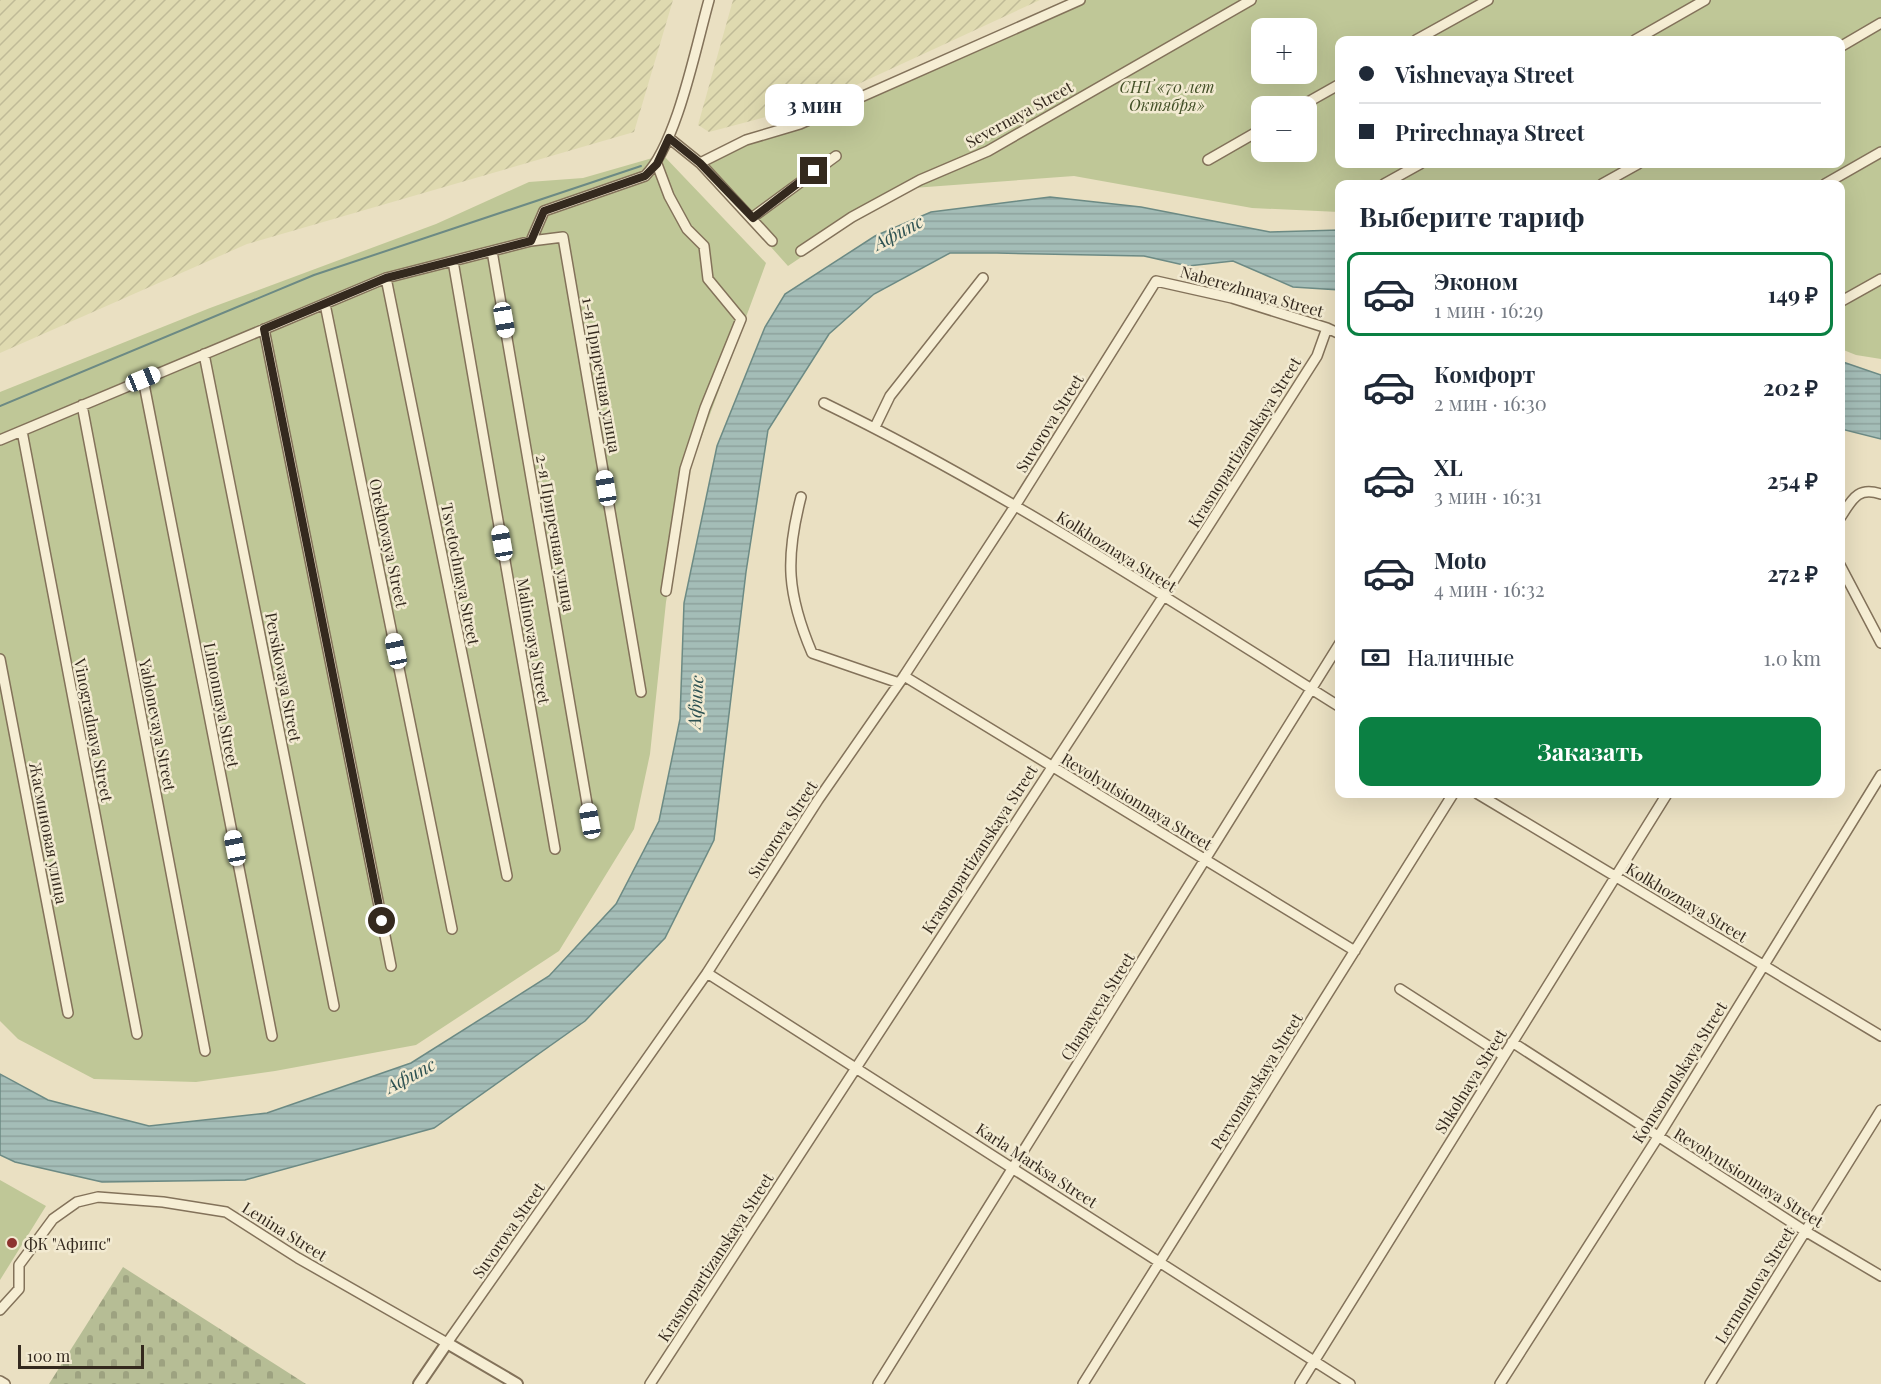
<!DOCTYPE html>
<html lang="ru">
<head>
<meta charset="utf-8">
<style>
  :root { --surface:#fff; --page:#f6f6f7; --text:#1f2937; --muted:#747a83; --line:#e0e1e3; --accent:#0b8043 }
  body { margin:0; font-family:"Playfair Display",serif; background:var(--page); color:var(--text); height:100vh; display:flex; flex-direction:column; font-size:22px; white-space:nowrap }
  * { box-sizing:border-box; margin:0 }
  p { font-size:20px; color:var(--muted) }
  .icon { flex:none; width:33px; height:33px; fill:none; stroke:currentColor; stroke-width:2; stroke-linecap:round; stroke-linejoin:round }
  .map { position:relative; flex:1; overflow:hidden }
  .details { position:absolute; left:1335px; top:180px; width:510px; height:618px; display:flex; flex-direction:column; background:var(--surface); border-radius:12px; box-shadow:0 6px 24px #0002 }
  .details>* { flex:none }
  .hud { position:absolute; left:1335px; top:36px; width:510px; height:132px; border-radius:12px; box-shadow:0 6px 24px #0002; display:grid; align-content:center; height:132px; padding:0 24px; background:var(--surface) }
  .fabs { position:absolute; left:1251px; top:18px; display:grid; gap:12px }
  .fabs a { display:grid; place-items:center; width:66px; height:66px; border-radius:12px; background:var(--surface); box-shadow:0 6px 24px #0002; font-size:30px }
  .scale { position:absolute; left:18px; bottom:15px; width:126px; box-sizing:border-box; padding-left:6px; border:3px solid #34291e; border-top:0; font-size:16px; line-height:21px; white-space:nowrap; color:#34291e; -webkit-text-stroke:4px #f2ead1; paint-order:stroke }
  .end { position:absolute; width:27px; height:27px; margin:-14px; border:8px solid #34291e; background:#fff; box-shadow:0 0 0 3px #fff }
  .from { border-radius:50% }
  .bubble { position:absolute; height:42px; border-radius:12px; background:var(--surface); box-shadow:0 6px 24px #0002; font-size:20px; font-weight:700; line-height:42px; text-align:center }
  .car { position:absolute; width:18px; height:36px; margin:-18px -9px; border-radius:8px; box-shadow:0 0 4px 2px #0007; background:linear-gradient(#fff 24%,#345 0 40%,#fff 0 76%,#345 0 86%,#fff 0) }
  .hud b { display:flex; align-items:center; gap:21px; height:57px; font-size:22px }
  .hud b+b { border-top:2px solid var(--line) }
  .hud i { width:15px; height:15px; background:var(--text) }
  ul { padding:0; list-style:none }
  li { display:flex; align-items:center; gap:18px; height:84px; margin:0 12px 9px; padding:0 12px; border:3px solid transparent; border-radius:12px }
  li div { flex:1 }
  li b { display:block; font-size:22px }
  li em { font-style:normal; font-weight:700 }
  li.selected { border-color:var(--accent) }
  li>.icon { width:54px; height:54px; stroke-width:1.5 }
  h2 { padding:0 24px; font-size:27px; line-height:72px }
  .pay { display:flex; align-items:center; gap:15px; height:66px; padding:0 24px; font-size:22px }
  .pay p { margin-inline-start:auto }
  .button { display:flex; gap:12px; margin-top:auto; padding:12px 24px }
  .button a { flex:1; height:69px; border-radius:12px; background:var(--accent); color:#fff; font-size:24px; font-weight:700; line-height:69px; text-align:center }
  .map>svg:first-child { display:block }
  .farmland { fill:url(#farmland-furrows) }
  .cemetery { fill:url(#cemetery-stones) }
  .garden { fill:#bfc797; fill-rule:evenodd }
  .water { fill:url(#water-rules); stroke:#6c8a84; stroke-width:1.5 }
  .lines { fill:none; stroke-linecap:round; stroke-linejoin:round }
  .stream { stroke:#6c8a84; stroke-width:2 }
  .minor-casing { stroke:#83725a; stroke-width:12 }
  .tertiary-casing { stroke:#83725a; stroke-width:14 }
  .minor { stroke:#f6eed4; stroke-width:9 }
  .tertiary { stroke:#f6eed4; stroke-width:10 }
  .route { stroke:#34291e; stroke-width:8 }
  .poi-dot { fill:#8d332f; stroke:#f2ead1; stroke-width:2 }
  .labels { text-anchor:middle; dominant-baseline:central; stroke-width:5; stroke-linejoin:round; paint-order:stroke }
  .park-label { font-size:16px; font-style:italic; fill:#424f26; stroke:#f2ead1 }
  .street-label { font-size:16px; fill:#34291e; stroke:#f2ead1 }
  .poi-label { font-size:16px; fill:#34291e; stroke:#f2ead1; text-anchor:start }
  .water-label { font-size:18px; font-style:italic; fill:#2e5252; stroke:#f2ead1 }
</style>
</head>
<body>
<div class="map">
<svg width="1881" height="1384" viewBox="0 0 1881 1384">
  <defs>
    <pattern id="farmland-furrows" width="10" height="10" patternUnits="userSpaceOnUse" patternTransform="scale(1.5)"><rect width="10" height="10" fill="#dfdab0"/><path d="M-1 1l2-2M0 10L10 0M9 11l2-2" fill="none" stroke="#c0bb97"/></pattern>
    <pattern id="cemetery-stones" width="16" height="16" patternUnits="userSpaceOnUse" patternTransform="scale(1.5)"><rect width="16" height="16" fill="#b6bd95"/><path d="M2 7V4a2 2 0 0 1 4 0v3zM10 15v-3a2 2 0 0 1 4 0v3z" fill="#9da280"/></pattern>
    <pattern id="water-rules" width="6" height="5" patternUnits="userSpaceOnUse" patternTransform="scale(1.5)"><rect width="6" height="5" fill="#a4bdb7"/><path d="M0 2.5h6" fill="none" stroke="#8ea29d"/></pattern>
  </defs>
  <rect width="100%" height="100%" fill="#eae0c2"/>
  <path class="farmland" d="M0 0H673L634 132 247 244 0 353Z
    M733 0H1040L815 104 709 132 698 125Z"/>
  <path class="cemetery" d="M123 1267 306 1384H49Z"/>
  <path class="garden" d="M1071 0H1881V359L1856 355 1841 349 1840 184H1340L1339 212 1252 208 1074 176 913 188 843 229 788 266 693 160 745 137 818 113ZM1262 28H1306V74H1262ZM1340 40H1840V164H1340ZM1262 106H1306V152H1262Z
    M663 155 766 263 689 471 666 602 650 754 634 829 559 951 416 1045 275 1071 196 1082 94 1079 18 1039 0 1021V392L210 308 436 224 529 182 583 178Z
    M0 1180 46 1206 0 1280Z"/>
  <path class="water" d="M1050 197 1141 207 1270 232 1339 230V290L1293 287 1233 261 1188 266 1144 256 997 253H950L874 294 829 334 768 430 746 572 714 840 665 938 585 1021 434 1128 245 1180 102 1182 15 1162 0 1155V1074L48 1100 149 1126 267 1113 411 1063 549 976 616 904 659 821 680 719 684 603 717 446 765 327 785 294 875 236 931 212Z
    M1840 361 1881 375V439L1841 429Z"/>
  <g class="lines">
    <path class="stream" d="M0 406 314 275 641 166"/>
    <defs>
      <path id="minor" d="M1416 40 1488 0
        M1635 40 1705 0
        M1840 47 1881 23
        M1301 106 1340 84
        M669 138 700 163 772 241
        M1208 160 1262 129
        M700 163 746 140 800 124 1080 0
        M657 164 669 196 687 229 704 246 708 279 741 319 705 408 685 469 666 591
        M1384 184 1420 164
        M1602 184 1638 164
        M1825 184 1881 152
        M753 217 836 156
        M531 241 563 237 641 692
        M492 251 590 821
        M801 251 852 217 920 180 988 151 1251 0
        M453 261 555 849
        M386 278 507 876
        M1840 302 1881 279
        M325 304 452 929
        M264 329 391 966
        M204 354 334 1006
        M143 379 272 1036
        M824 403C1003 490 1171 601 1340 707
        M82 405 205 1051
        M875 427 890 396 983 278
        M22 431 137 1034
        M0 440 386 278 531 241 544 211 645 176C677 144 696 46 709 0
        M801 497C785 559 787 594 812 653L899 683
        M1840 518C1852 500 1857 486 1881 494
        M1840 565 1881 643
        M0 659 68 1013
        M904 676 1355 951
        M1478 794 1881 1036
        M707 973 1350 1384
        M1400 989 1504 1056
        M1512 1042 1805 1231 1881 1276
        M0 1310 19 1289V1265L53 1219 77 1202 98 1197 163 1202 226 1212 298 1258 447 1343 707 973 818 800 904 676 1015 506 1156 281 1232 298 1327 328 1340 334
        M0 1381 5 1384
        M650 1384 1163 597 1317 356 1327 328
        M878 1384 1340 643
        M1083 1384 1453 794
        M1300 1384 1667 794
        M1500 1384 1658 1137 1881 775
        M1710 1384 1881 1110"/>
      <path id="tertiary" d="M419 1384 447 1343 517 1384"/>
    </defs>
    <use href="#minor" class="minor-casing"/>
    <use href="#tertiary" class="tertiary-casing"/>
    <use href="#minor" class="minor"/>
    <use href="#tertiary" class="tertiary"/>
  </g>
  <g class="lines">
    <path class="route" d="M382 921 264 329 386 278 531 241 544 211 645 176 657 164 669 138 700 163 753 218 814 171"/>
  </g>
  <circle class="poi-dot" cx="12" cy="1243" r="6"/>
  <g class="labels">
    <g class="park-label">
      <text x="1167" y="86">СНТ «70 лет<tspan x="1167" dy="18">Октября»</tspan></text>
    </g>
    <g class="street-label">
      <text transform="translate(1019 114) rotate(-29)">Severnaya Street</text>
      <text transform="translate(1252 291) rotate(16)">Naberezhnaya Street</text>
      <text transform="translate(602 375) rotate(80)">1-я Приречная улица</text>
      <text transform="translate(1049 423) rotate(-58)">Suvorova Street</text>
      <text transform="translate(1244 442) rotate(-58)">Krasnopartizanskaya Street</text>
      <text transform="translate(556 533) rotate(80)">2-я Приречная улица</text>
      <text transform="translate(389 543) rotate(78)">Orekhovaya Street</text>
      <text transform="translate(1117 551) rotate(32)">Kolkhoznaya Street</text>
      <text transform="translate(461 574) rotate(79)">Tsvetochnaya Street</text>
      <text transform="translate(534 641) rotate(80)">Malinovaya Street</text>
      <text transform="translate(284 677) rotate(79)">Persikovaya Street</text>
      <text transform="translate(222 705) rotate(79)">Limonnaya Street</text>
      <text transform="translate(158 725) rotate(79)">Yablonevaya Street</text>
      <text transform="translate(94 730) rotate(79)">Vinogradnaya Street</text>
      <text transform="translate(1137 801) rotate(31)">Revolyutsionnaya Street</text>
      <text transform="translate(782 829) rotate(-57)">Suvorova Street</text>
      <text transform="translate(49 833) rotate(79)">Жасминовая улица</text>
      <text transform="translate(979 849) rotate(-57)">Krasnopartizanskaya Street</text>
      <text transform="translate(1687 902) rotate(31)">Kolkhoznaya Street</text>
      <text transform="translate(1097 1006) rotate(-58)">Chapayeva Street</text>
      <text transform="translate(1679 1072) rotate(-58)">Komsomolskaya Street</text>
      <text transform="translate(1256 1081) rotate(-58)">Pervomayskaya Street</text>
      <text transform="translate(1470 1081) rotate(-58)">Shkolnaya Street</text>
      <text transform="translate(1037 1165) rotate(33)">Karla Marksa Street</text>
      <text transform="translate(1749 1177) rotate(32)">Revolyutsionnaya Street</text>
      <text transform="translate(508 1230) rotate(-55)">Suvorova Street</text>
      <text transform="translate(285 1231) rotate(32)">Lenina Street</text>
      <text transform="translate(715 1257) rotate(-57)">Krasnopartizanskaya Street</text>
      <text transform="translate(1754 1285) rotate(-58)">Lermontova Street</text>
    </g>
    <g class="poi-label">
      <text x="24" y="1243">ФК "Афипс"</text>
    </g>
    <g class="water-label">
      <text transform="translate(898 232) rotate(-28)">Афипс</text>
      <text transform="translate(695 702) rotate(-87)">Афипс</text>
      <text transform="translate(410 1075) rotate(-28)">Афипс</text>
    </g>
  </g>
</svg>
<div class="fabs">
<a>+</a>
<a>−</a>
</div>
<div class="scale">100 m</div>
<i class="end from" style="left:382px;top:921px"></i>
<i class="end" style="left:814px;top:171px"></i>
<div class="bubble" style="left:765px;top:84px;width:99px">3 мин</div>
<i class="car" style="left:504px;top:320px;rotate:170deg"></i>
<i class="car" style="left:143px;top:379px;rotate:68deg"></i>
<i class="car" style="left:606px;top:488px;rotate:351deg"></i>
<i class="car" style="left:502px;top:543px;rotate:350deg"></i>
<i class="car" style="left:396px;top:651px;rotate:348deg"></i>
<i class="car" style="left:590px;top:821px;rotate:350deg"></i>
<i class="car" style="left:235px;top:848px;rotate:349deg"></i>
<div class="hud">
<b><i class="from"></i>Vishnevaya Street</b>
<b><i></i>Prirechnaya Street</b>
</div>
<section class="details">
<h2>Выберите тариф</h2>
<ul>
<li class="selected"><svg class="icon" aria-label="car" viewBox="0 0 24 24"><path d="M5 17H2v-5l4-1 3-4h7l3 4 3 1v5h-3M9 17h6M6 11h13"/><circle cx="7" cy="17" r="2"/><circle cx="17" cy="17" r="2"/></svg><div><b>Эконом</b><p>1 мин · 16:29</p></div><em>149 ₽</em></li>
<li><svg class="icon" aria-label="car" viewBox="0 0 24 24"><path d="M5 17H2v-5l4-1 3-4h7l3 4 3 1v5h-3M9 17h6M6 11h13"/><circle cx="7" cy="17" r="2"/><circle cx="17" cy="17" r="2"/></svg><div><b>Комфорт</b><p>2 мин · 16:30</p></div><em>202 ₽</em></li>
<li><svg class="icon" aria-label="car" viewBox="0 0 24 24"><path d="M5 17H2v-5l4-1 3-4h7l3 4 3 1v5h-3M9 17h6M6 11h13"/><circle cx="7" cy="17" r="2"/><circle cx="17" cy="17" r="2"/></svg><div><b>XL</b><p>3 мин · 16:31</p></div><em>254 ₽</em></li>
<li><svg class="icon" aria-label="car" viewBox="0 0 24 24"><path d="M5 17H2v-5l4-1 3-4h7l3 4 3 1v5h-3M9 17h6M6 11h13"/><circle cx="7" cy="17" r="2"/><circle cx="17" cy="17" r="2"/></svg><div><b>Moto</b><p>4 мин · 16:32</p></div><em>272 ₽</em></li>
</ul>
<div class="pay"><svg class="icon" aria-label="cash" viewBox="0 0 24 24"><path d="M3 7h18v10H3z"/><circle cx="12" cy="12" r="2"/></svg>Наличные<p>1.0 km</p></div>
<div class="button"><a>Заказать</a></div>
</section>
</div>
</body>
</html>
